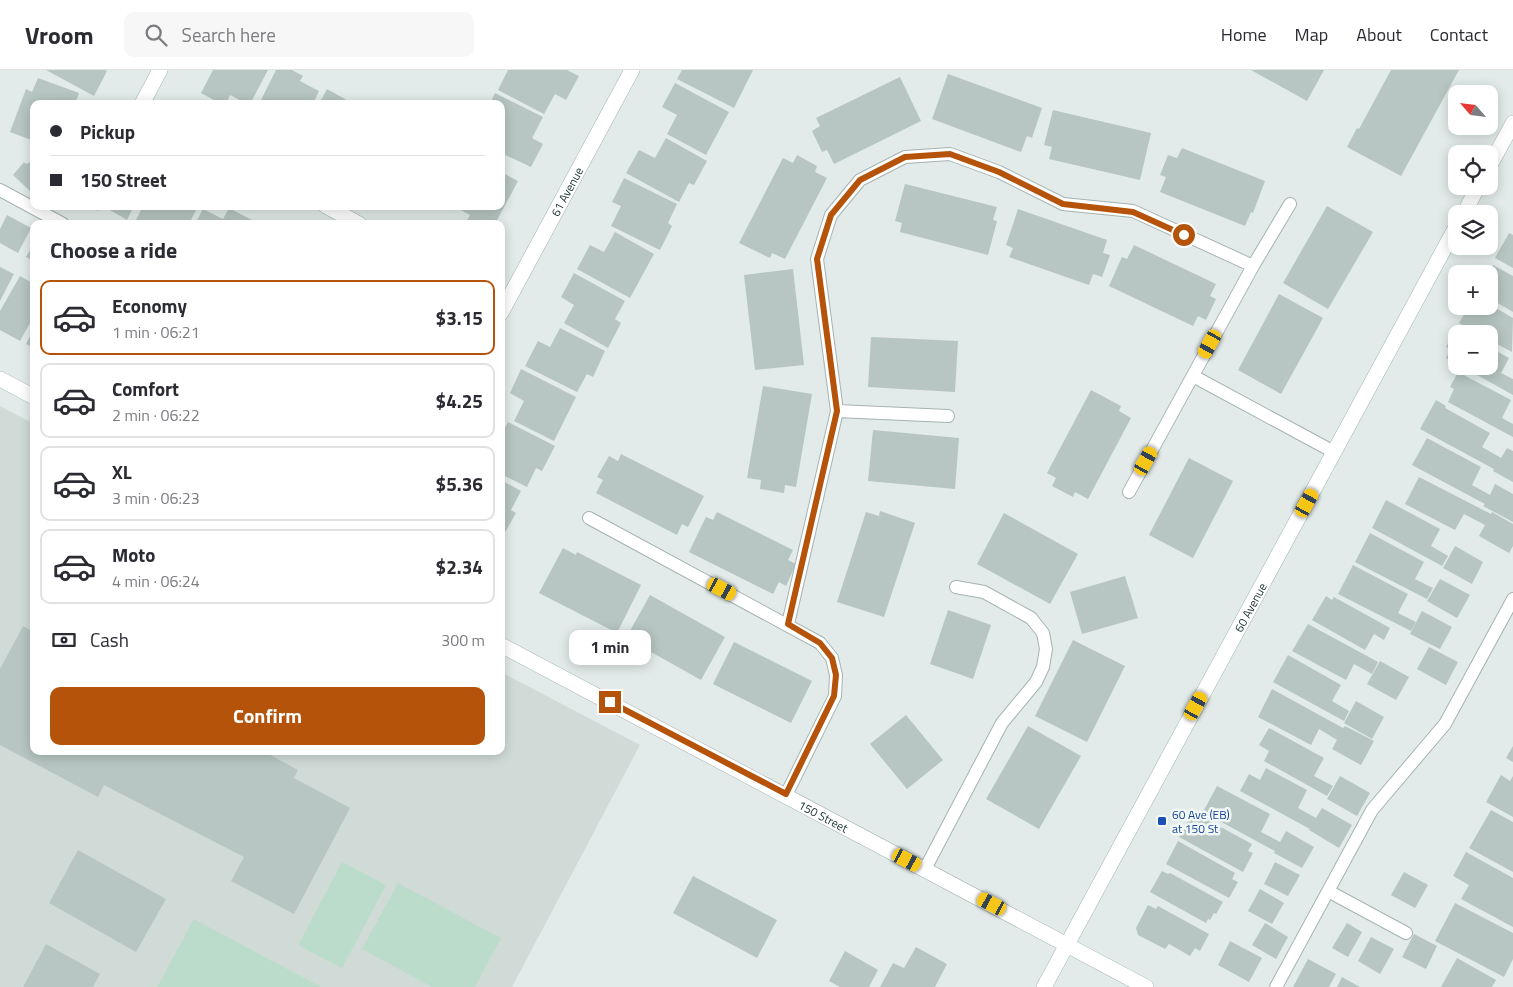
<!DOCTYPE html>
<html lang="en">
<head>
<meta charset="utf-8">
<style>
  :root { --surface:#fff; --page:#f7f7f7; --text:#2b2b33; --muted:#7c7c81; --line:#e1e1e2; --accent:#b45309 }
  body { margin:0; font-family:"Titillium Web",sans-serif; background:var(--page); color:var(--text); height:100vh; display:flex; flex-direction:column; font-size:19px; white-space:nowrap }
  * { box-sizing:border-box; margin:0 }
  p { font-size:16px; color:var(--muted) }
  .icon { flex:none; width:28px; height:28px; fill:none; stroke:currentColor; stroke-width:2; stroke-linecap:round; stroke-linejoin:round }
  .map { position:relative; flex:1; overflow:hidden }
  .panel { position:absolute; left:30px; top:150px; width:475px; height:535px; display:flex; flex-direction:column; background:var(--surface); border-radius:10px; box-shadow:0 2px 12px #0003 }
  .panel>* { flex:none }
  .top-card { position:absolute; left:30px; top:30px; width:475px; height:110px; border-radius:10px; box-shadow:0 2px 12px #0003; display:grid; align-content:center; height:110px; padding:0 20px; background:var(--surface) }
  .needle { width:32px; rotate:298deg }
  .controls { position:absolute; left:1448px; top:15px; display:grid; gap:10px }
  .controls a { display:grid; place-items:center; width:50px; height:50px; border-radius:10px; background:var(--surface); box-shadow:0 2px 12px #0003; font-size:25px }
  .end { position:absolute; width:22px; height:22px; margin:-11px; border:6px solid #b45309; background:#fff; box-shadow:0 0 0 2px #fff }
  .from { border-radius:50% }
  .bubble { position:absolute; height:35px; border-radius:10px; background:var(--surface); box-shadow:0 2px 12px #0003; font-size:16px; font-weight:700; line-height:35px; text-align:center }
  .car { position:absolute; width:15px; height:30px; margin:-15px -8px; border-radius:6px; box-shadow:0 0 4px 1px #0007; background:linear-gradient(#f5c518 24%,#345 0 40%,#f5c518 0 76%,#345 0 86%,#f5c518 0) }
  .top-card b { display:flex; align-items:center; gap:18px; height:48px; font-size:19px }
  .top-card b+b { border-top:1px solid var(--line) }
  .top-card i { width:12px; height:12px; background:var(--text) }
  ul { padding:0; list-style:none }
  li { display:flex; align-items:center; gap:15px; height:75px; margin:0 10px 8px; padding:0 10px; border:2px solid var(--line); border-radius:10px }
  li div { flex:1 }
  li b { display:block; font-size:19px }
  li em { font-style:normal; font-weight:700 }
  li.current { border-color:var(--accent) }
  li>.icon { width:45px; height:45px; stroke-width:1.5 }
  h2 { padding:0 20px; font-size:22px; line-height:60px }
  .pay { display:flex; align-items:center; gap:12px; height:55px; padding:0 20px; font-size:19px }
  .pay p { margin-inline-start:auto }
  .primary-button { display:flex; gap:10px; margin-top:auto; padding:10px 20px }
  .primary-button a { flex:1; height:58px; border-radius:10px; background:var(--accent); color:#fff; font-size:20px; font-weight:700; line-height:58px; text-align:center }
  header { display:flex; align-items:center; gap:30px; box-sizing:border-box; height:70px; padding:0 25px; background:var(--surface); border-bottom:1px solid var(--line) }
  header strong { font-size:24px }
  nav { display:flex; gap:28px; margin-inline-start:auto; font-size:18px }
  .search { width:350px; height:45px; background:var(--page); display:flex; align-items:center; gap:12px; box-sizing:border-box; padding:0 18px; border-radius:10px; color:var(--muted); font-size:19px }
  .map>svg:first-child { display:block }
  .built { fill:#d0dbd8 }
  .green { fill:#bbdcca }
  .building { fill:#b7c6c2 }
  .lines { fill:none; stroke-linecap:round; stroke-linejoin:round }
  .lane-casing { stroke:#a5b3b1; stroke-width:14 }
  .street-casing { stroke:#a5b3b1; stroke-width:16 }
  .secondary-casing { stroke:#a1b6b3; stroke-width:16 }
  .lane { stroke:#fff; stroke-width:12 }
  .street { stroke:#fff; stroke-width:15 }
  .secondary { stroke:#fff; stroke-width:15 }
  .route { stroke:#b45309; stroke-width:6 }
  .transit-dot { fill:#1a4fb4; stroke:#f2f8f6; stroke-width:2 }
  .labels { text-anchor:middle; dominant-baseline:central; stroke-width:5; stroke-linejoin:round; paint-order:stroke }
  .street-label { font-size:12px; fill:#233b39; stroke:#f2f8f6 }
  .transit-label { font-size:12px; fill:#164399; stroke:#f2f8f6; text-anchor:start }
</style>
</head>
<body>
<header>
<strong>Vroom</strong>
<div class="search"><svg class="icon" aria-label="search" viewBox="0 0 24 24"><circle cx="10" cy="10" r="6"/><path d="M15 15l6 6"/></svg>Search here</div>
<nav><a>Home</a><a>Map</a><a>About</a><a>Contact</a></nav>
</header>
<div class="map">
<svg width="1513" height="917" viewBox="0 0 1513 917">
  <rect width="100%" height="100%" fill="#e2ebe9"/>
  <path class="built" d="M0 336 34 354V681H501V602L640 675 512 917H0Z"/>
  <path class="green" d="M342 792 386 815 342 898 298 875Z
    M398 813 501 868 475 917H432L362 879Z
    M194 849 321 917H157Z"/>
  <path class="building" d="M46 0H105L107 1 94 26Z
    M213 0H268L250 34H247L230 25 226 34H221L201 23Z
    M276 0H292L303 6 300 11 319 21 313 34H259Z
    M508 0H567L579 6 566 30 555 24 544 44 498 20Z
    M682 0H753L734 38 677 9Z
    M1251 0H1324L1307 31Z
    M1391 0H1459L1401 106 1347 77 1357 58 1359 59Z
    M948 4 1042 38 1032 68 1027 66 1021 82 932 49Z
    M900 7 921 51 834 94 827 80 822 82 812 61 820 56 816 48Z
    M38 8 79 23 75 34H34V64L31 70 10 62 26 19 32 22Z
    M675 13 729 42 706 85 667 64 677 45 662 37Z
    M327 19 354 34H319Z
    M495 23 543 47 532 68 543 74 531 97 501 83V34H490Z
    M1053 40 1151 63 1140 110 1049 89 1052 77 1044 75Z
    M666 68 707 91 694 115 689 113 679 132 626 103 639 80 655 88Z
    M1182 78 1265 111 1253 143 1251 142 1245 156 1160 122 1166 107 1160 105 1168 85 1177 88Z
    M797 85 817 96 815 102 827 108 785 189 772 183 770 188 739 173 783 88 793 93Z
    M34 90V121L32 123 13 105 24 92 26 94Z
    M501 102 518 111 495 154H465L470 145 453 136H501Z
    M624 108 677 134 668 153 672 156 660 180 611 156 621 136 612 132Z
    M905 114 997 137 993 150 997 151 988 185 900 162 902 153 895 151Z
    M90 136H101L98 141Z
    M103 136H134L127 150Z
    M143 136H198L189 154H134Z
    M1327 136 1373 162 1328 239 1283 213Z
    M229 138 252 150 251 154H195L203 139 223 149Z
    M1018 139 1107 170 1103 183 1110 185 1102 207 1093 204 1089 215 1009 187 1013 178 1006 175Z
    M7 145 31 158 18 183 0 173V159Z
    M615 162 654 184 630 228 577 199 590 175 604 182Z
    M1509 163 1513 165V198L1495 188Z
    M34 174V191L26 187Z
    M1134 175 1216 214 1210 226 1216 229 1206 250 1198 246 1193 256 1109 216 1122 187 1127 189Z
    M1493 195 1513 206V242L1489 228V203Z
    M0 197 14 204 0 231Z
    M793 199 804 295 755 300 744 205Z
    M574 203 625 231 615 249 621 253 608 278 564 253 574 235 561 227Z
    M20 206 34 214V246L20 271 0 260V241Z
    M1279 224 1323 248 1281 324 1238 300Z
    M1489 234 1513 248 1512 282 1489 270V264H1478L1459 253 1469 236H1489Z
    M34 258V278L26 274Z
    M560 258 605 281 593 307 587 304 577 322 525 296 538 271 550 277Z
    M1456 259 1464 264H1456V294L1446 288 1451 279 1446 277Z
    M871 267 958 271 955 322 868 317Z
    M1489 277 1509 288 1501 303 1513 309V325L1461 296H1489Z
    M521 299 576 327 554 371 514 351 524 331 510 323Z
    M1458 302 1511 330 1502 348 1513 354V367L1448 332 1454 319 1450 317Z
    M763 316 812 324 796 417 785 415 784 423 760 419 761 410 747 408Z
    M1091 320 1121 336 1119 341 1131 348 1088 429 1075 422 1073 427 1052 416 1056 408 1047 403Z
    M1436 330 1446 336 1445 338 1490 363 1482 377 1501 388 1507 378 1513 381V412L1493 401 1494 399 1420 359Z
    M508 352 555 376 542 401 536 398 527 417 501 404V365Z
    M873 360 959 368 955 419 868 411Z
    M1427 368 1481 397 1472 415 1490 425 1495 414 1513 424V452L1483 436 1485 434 1412 395Z
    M621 384 704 426 688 457 682 454 677 465 596 423 603 410 597 407 609 386 618 391Z
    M1189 388 1233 411 1193 488 1149 465Z
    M1419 407 1491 444 1492 442 1513 454V476L1509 483 1479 466 1485 455 1464 444 1455 460 1405 434Z
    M501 410 521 421 511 440 516 443 503 466 501 465Z
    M1386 430 1440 459 1431 476 1448 486 1442 496 1372 458Z
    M880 441 915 453 884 547 837 532 866 442 879 446Z
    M717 442 793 480 788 490 796 494 786 516 779 512 773 524 689 482 706 447 713 450Z
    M1004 443 1078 484 1050 534 977 494Z
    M1370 463 1424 492 1415 509 1433 518 1427 529 1355 492Z
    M1455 476 1483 492 1472 514 1443 498Z
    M563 478 576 485 577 482 641 515 617 563 539 523Z
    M1353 495 1408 524 1398 543 1416 552 1411 561 1338 524Z
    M1125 506 1138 548 1082 564 1070 522Z
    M1440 509 1470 525 1457 548 1427 531Z
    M650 525 725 567 701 610 626 568Z
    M1326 526 1332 530 1334 527 1390 558 1384 570 1374 564 1365 580 1312 550Z
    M948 540 991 555 973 609 930 594Z
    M1422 541 1452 557 1440 579 1410 564Z
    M1308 554 1378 592 1372 604 1354 594 1346 610 1292 581Z
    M23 556 34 562V681H263L298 700 294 708 350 738 294 844 231 811 244 787 104 715 98 727 0 675V599Z
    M1073 570 1125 596 1087 672 1035 646Z
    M734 572 812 611 791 653 713 614Z
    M1429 577 1458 592 1446 615 1417 599Z
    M1288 585 1341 615 1332 631 1349 641 1344 651 1273 612Z
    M1380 591 1409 607 1396 630 1367 614Z
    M1272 619 1343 658 1345 656 1374 671 1361 695 1332 679 1337 670 1319 659 1311 675 1258 647Z
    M1356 631 1384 647 1372 669 1344 653Z
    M906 645 943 690 907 719 870 674Z
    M1028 656 1081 686 1039 759 986 729Z
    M1269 658 1324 688 1314 706 1333 716 1327 726 1264 691 1269 681 1259 675Z
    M1513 676V692L1506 688Z
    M1266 698 1307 720 1298 738 1316 748 1322 738 1352 755 1339 778 1309 760 1310 759 1240 721 1249 704 1260 710Z
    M1501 705 1510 711 1513 706V747L1486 732Z
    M1340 706 1370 723 1357 746 1327 729Z
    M1217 716 1270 744 1261 762 1280 772 1286 761 1314 777 1302 798 1274 783 1275 781 1203 742Z
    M1491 740 1513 752V802L1469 778Z
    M1193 742 1252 774 1248 781 1253 783 1243 802 1179 767Z
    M1178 771 1235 803 1232 809 1238 812 1229 828 1166 794Z
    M78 780 166 829 136 882 49 833Z
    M1466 782 1513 808V857L1461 829 1469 815 1453 806Z
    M1275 792 1300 805 1288 826 1264 814Z
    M1162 801 1168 804 1170 803 1223 832 1216 844 1214 843 1210 850 1208 849 1206 853 1150 822Z
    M1404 802 1428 815 1415 838 1391 825Z
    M693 806 777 850 757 888 673 843Z
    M1260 819 1284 833 1272 854 1248 841Z
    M1455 833 1513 863V889L1504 907 1435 871Z
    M1148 835 1156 839 1158 836 1209 864 1200 881 1195 878 1190 886 1169 874 1165 879 1138 865 1136 858Z
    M1265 853 1288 867 1276 889 1252 875Z
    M1347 853 1362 862 1348 887 1332 878Z
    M1414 864 1437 876 1426 899 1402 887Z
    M1371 867 1394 879 1380 904 1358 891Z
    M1230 871 1262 888 1249 912 1218 895Z
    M46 874 100 904 93 917H23Z
    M916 877 947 894 935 917H880L893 893 904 898Z
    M845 881 878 900 869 917H840L829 911Z
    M1457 888 1496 910 1492 917H1441Z
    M1308 889 1336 904 1329 917H1293Z
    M1342 907 1360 917H1337Z"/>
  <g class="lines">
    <defs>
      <path id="lane" d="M0 120 63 154
        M1193 306 1334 382
        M837 341 948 346
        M1129 422 1253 196 1290 134
        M589 448 820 573 832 588 836 605 835 626 786 725
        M788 554 837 341 817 189 831 145 860 110 905 87 950 84 999 102 1063 134 1133 141 1253 196
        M925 799 1002 653 1036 612 1043 597 1046 579 1043 563 1031 548 984 522 956 517
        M1328 821 1406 863
        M1276 917 1372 740 1445 654 1513 529"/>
      <g id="street">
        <path d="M142 34 160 0"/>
        <path d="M326 136 359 154"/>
        <path id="s1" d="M501 243 632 0"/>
        <path d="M0 309 34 327"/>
        <path id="s2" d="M501 575 1146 917"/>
      </g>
      <g id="secondary">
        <path d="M1489 97 1513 53"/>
        <path d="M1464 144 1478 116"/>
        <path id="s3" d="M1044 917 1456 157"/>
      </g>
    </defs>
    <use href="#lane" class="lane-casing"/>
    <use href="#street" class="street-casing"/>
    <use href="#secondary" class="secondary-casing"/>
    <use href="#lane" class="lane"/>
    <use href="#street" class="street"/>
    <use href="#secondary" class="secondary"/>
  </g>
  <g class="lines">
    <path class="route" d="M610 632 786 724 834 626 836 605 832 588 820 573 788 554 837 341 817 189 831 145 860 110 905 87 950 84 999 102 1063 134 1133 142 1184 165"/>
  </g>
  <rect class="transit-dot" x="1157" y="746" width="10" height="10" rx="2.5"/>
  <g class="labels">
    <g class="street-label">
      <text stroke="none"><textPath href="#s1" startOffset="138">61 Avenue</textPath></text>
      <text stroke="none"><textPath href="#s3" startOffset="432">60 Avenue</textPath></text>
      <text stroke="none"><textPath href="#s2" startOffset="365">150 Street</textPath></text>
    </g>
    <g class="transit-label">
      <text x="1172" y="744">60 Ave (EB)<tspan x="1172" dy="14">at 150 St</tspan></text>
    </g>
  </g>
</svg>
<div class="controls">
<a><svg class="needle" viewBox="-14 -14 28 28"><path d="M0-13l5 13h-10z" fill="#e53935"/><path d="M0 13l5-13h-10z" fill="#7c7c81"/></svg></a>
<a><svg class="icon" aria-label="locate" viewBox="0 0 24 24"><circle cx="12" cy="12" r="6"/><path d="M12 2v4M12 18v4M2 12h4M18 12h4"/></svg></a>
<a><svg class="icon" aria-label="layers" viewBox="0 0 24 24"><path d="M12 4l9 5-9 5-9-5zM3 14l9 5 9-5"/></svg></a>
<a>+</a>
<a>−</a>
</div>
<i class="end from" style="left:1184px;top:165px"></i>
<i class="end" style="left:610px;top:632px"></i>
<div class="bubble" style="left:569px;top:560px;width:82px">1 min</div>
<i class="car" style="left:1210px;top:274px;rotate:209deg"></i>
<i class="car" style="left:1146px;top:391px;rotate:29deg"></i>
<i class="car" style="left:1307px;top:433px;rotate:29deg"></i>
<i class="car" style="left:722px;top:519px;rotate:118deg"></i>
<i class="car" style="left:1196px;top:636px;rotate:29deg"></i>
<i class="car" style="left:907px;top:790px;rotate:118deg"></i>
<i class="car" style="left:992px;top:834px;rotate:298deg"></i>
<div class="top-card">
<b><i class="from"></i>Pickup</b>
<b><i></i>150 Street</b>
</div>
<section class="panel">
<h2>Choose a ride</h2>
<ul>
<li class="current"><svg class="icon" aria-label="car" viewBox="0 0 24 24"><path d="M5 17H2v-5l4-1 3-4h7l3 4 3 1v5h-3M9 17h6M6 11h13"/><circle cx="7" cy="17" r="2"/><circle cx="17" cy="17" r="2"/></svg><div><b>Economy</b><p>1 min · 06:21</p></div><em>$3.15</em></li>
<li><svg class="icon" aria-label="car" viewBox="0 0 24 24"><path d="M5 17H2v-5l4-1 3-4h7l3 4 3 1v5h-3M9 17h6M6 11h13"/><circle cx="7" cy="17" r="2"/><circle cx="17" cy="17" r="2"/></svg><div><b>Comfort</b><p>2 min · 06:22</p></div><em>$4.25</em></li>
<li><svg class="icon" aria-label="car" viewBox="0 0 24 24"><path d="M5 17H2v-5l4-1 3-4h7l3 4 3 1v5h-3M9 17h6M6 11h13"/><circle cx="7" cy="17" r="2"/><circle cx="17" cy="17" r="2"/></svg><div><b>XL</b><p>3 min · 06:23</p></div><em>$5.36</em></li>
<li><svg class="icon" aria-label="car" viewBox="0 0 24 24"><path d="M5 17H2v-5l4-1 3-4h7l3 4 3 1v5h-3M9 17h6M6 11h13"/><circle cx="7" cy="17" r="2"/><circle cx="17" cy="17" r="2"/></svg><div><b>Moto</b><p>4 min · 06:24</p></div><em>$2.34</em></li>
</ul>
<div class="pay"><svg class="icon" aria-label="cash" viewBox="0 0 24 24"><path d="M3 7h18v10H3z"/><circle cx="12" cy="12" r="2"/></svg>Cash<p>300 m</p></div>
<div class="primary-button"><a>Confirm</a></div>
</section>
</div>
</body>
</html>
